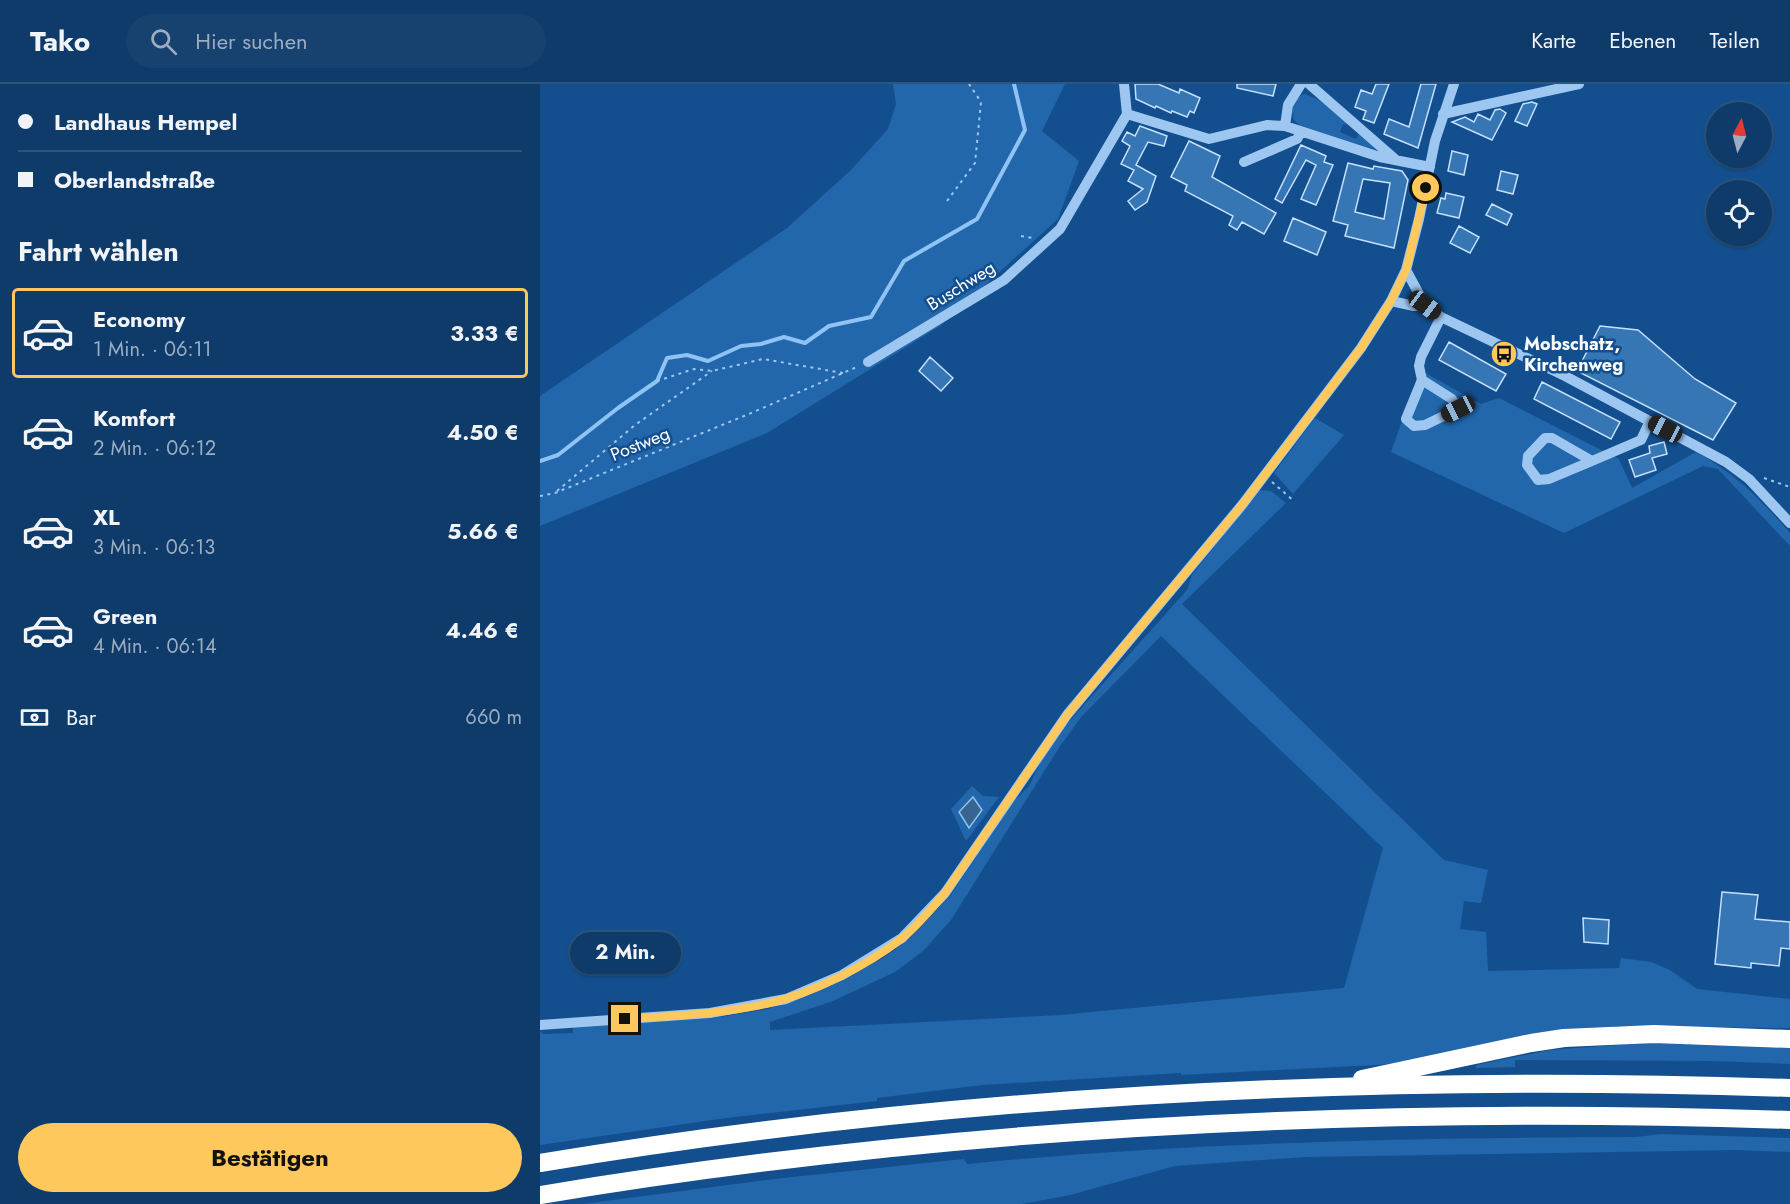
<!DOCTYPE html>
<html lang="de">
<head>
<meta charset="utf-8">
<style>
  :root { --surface:#0e3b6a; --page:#174270; --text:#f1f3f6; --muted:#9badc1; --line:#2e557e; --accent:#ffc85d }
  body { margin:0; font-family:Jost,sans-serif; background:var(--page); color:var(--text); height:100vh; display:flex; flex-direction:column; font-size:22px; white-space:nowrap }
  * { box-sizing:border-box; margin:0 }
  p { font-size:20px; color:var(--muted) }
  .icon { flex:none; width:33px; height:33px; fill:none; stroke:currentColor; stroke-width:2; stroke-linecap:round; stroke-linejoin:round }
  .map { position:relative; flex:1; overflow:hidden }
  .drawer { display:flex; flex-direction:column; background:var(--surface); width:540px }
  .drawer>* { flex:none }
  .hud { display:grid; align-content:center; height:132px; padding:0 18px; background:var(--surface) }
  .needle { width:39px; rotate:7deg }
  .fabs { position:absolute; left:1166px; top:18px; display:grid; gap:12px }
  .fabs a { display:grid; place-items:center; width:66px; height:66px; border-radius:50%; background:var(--surface); box-shadow:0 2px 4px #0004,0 0 0 2px var(--line); font-size:30px }
  .end { position:absolute; width:27px; height:27px; margin:-14px; border:8px solid #ffc85d; background:#111; box-shadow:0 0 0 3px #111 }
  .from { border-radius:50% }
  .bubble { position:absolute; height:42px; border-radius:21px; background:var(--surface); box-shadow:0 2px 4px #0004,0 0 0 2px var(--line); font-size:20px; font-weight:700; line-height:42px; text-align:center }
  .car { position:absolute; width:18px; height:36px; margin:-18px -9px; border-radius:8px; box-shadow:0 0 4px 2px #0007; background:linear-gradient(#222 24%,#8ab4d8 0 40%,#222 0 76%,#8ab4d8 0 86%,#222 0) }
  .hud b { display:flex; align-items:center; gap:21px; height:57px; font-size:22px }
  .hud b+b { border-top:2px solid var(--line) }
  .hud i { width:15px; height:15px; background:var(--text) }
  ul { padding:0; list-style:none }
  li { display:flex; align-items:center; gap:18px; height:90px; margin:0 12px 9px; padding:0 6px; border:3px solid transparent; border-radius:6px }
  li div { flex:1 }
  li b { display:block; font-size:22px }
  li em { font-style:normal; font-weight:700 }
  li.on { border-color:var(--accent) }
  li>.icon { width:54px; height:54px; stroke-width:1.5 }
  h2 { padding:0 18px; font-size:27px; line-height:72px }
  .pay { display:flex; align-items:center; gap:15px; height:66px; padding:0 18px; font-size:22px }
  .pay p { margin-inline-start:auto }
  .cta { display:flex; gap:12px; margin-top:auto; padding:12px 18px }
  .cta a { flex:1; height:69px; border-radius:36px; background:var(--accent); color:#111; font-size:24px; font-weight:700; line-height:69px; text-align:center }
  header { display:flex; align-items:center; gap:36px; box-sizing:border-box; height:84px; padding:0 30px; background:var(--surface); border-bottom:2px solid var(--line) }
  header strong { font-size:28px }
  nav { display:flex; gap:33px; margin-inline-start:auto; font-size:21px }
  .search { width:420px; height:54px; background:var(--page); display:flex; align-items:center; gap:15px; box-sizing:border-box; padding:0 21px; border-radius:33px; color:var(--muted); font-size:22px }
  main { display:flex; flex:1; min-height:0 }
  .map>svg:first-child { display:block }
  .green { fill:#2267ab; fill-rule:evenodd }
  .water { fill:#386492; stroke:#8fc3f4; stroke-width:1.5 }
  .lines { fill:none; stroke-linecap:round; stroke-linejoin:round }
  .stream { stroke:#8fc3f4; stroke-width:4 }
  .building { fill:#3776b5; stroke:#c4e0fc; stroke-width:1.5; fill-rule:evenodd }
  .path { stroke:#9dc7f1; stroke-width:2; stroke-dasharray:3 4.5; stroke-linecap:butt }
  .minor { stroke:#9dc7f1; stroke-width:10 }
  .highway { stroke:#fff; stroke-width:18 }
  .route { stroke:#ffc85d; stroke-width:8 }
  .labels { text-anchor:middle; dominant-baseline:central; stroke-width:5; stroke-linejoin:round; paint-order:stroke }
  .street-label { font-size:18px; fill:#fff; stroke:#134f8e }
  .poi-label { font-size:18px; font-weight:bold; fill:#fff; stroke:#134f8e; text-anchor:start }
</style>
</head>
<body>
<header>
<strong>Tako</strong>
<div class="search"><svg class="icon" aria-label="search" viewBox="0 0 24 24"><circle cx="10" cy="10" r="6"/><path d="M15 15l6 6"/></svg>Hier suchen</div>
<nav><a>Karte</a><a>Ebenen</a><a>Teilen</a></nav>
</header>
<main>
<section class="drawer">
<div class="hud">
<b><i class="from"></i>Landhaus Hempel</b>
<b><i></i>Oberlandstraße</b>
</div>
<h2>Fahrt wählen</h2>
<ul>
<li class="on"><svg class="icon" aria-label="car" viewBox="0 0 24 24"><path d="M5 17H2v-5l4-1 3-4h7l3 4 3 1v5h-3M9 17h6M6 11h13"/><circle cx="7" cy="17" r="2"/><circle cx="17" cy="17" r="2"/></svg><div><b>Economy</b><p>1 Min. · 06:11</p></div><em>3.33 €</em></li>
<li><svg class="icon" aria-label="car" viewBox="0 0 24 24"><path d="M5 17H2v-5l4-1 3-4h7l3 4 3 1v5h-3M9 17h6M6 11h13"/><circle cx="7" cy="17" r="2"/><circle cx="17" cy="17" r="2"/></svg><div><b>Komfort</b><p>2 Min. · 06:12</p></div><em>4.50 €</em></li>
<li><svg class="icon" aria-label="car" viewBox="0 0 24 24"><path d="M5 17H2v-5l4-1 3-4h7l3 4 3 1v5h-3M9 17h6M6 11h13"/><circle cx="7" cy="17" r="2"/><circle cx="17" cy="17" r="2"/></svg><div><b>XL</b><p>3 Min. · 06:13</p></div><em>5.66 €</em></li>
<li><svg class="icon" aria-label="car" viewBox="0 0 24 24"><path d="M5 17H2v-5l4-1 3-4h7l3 4 3 1v5h-3M9 17h6M6 11h13"/><circle cx="7" cy="17" r="2"/><circle cx="17" cy="17" r="2"/></svg><div><b>Green</b><p>4 Min. · 06:14</p></div><em>4.46 €</em></li>
</ul>
<div class="pay"><svg class="icon" aria-label="cash" viewBox="0 0 24 24"><path d="M3 7h18v10H3z"/><circle cx="12" cy="12" r="2"/></svg>Bar<p>660 m</p></div>
<div class="cta"><a>Bestätigen</a></div>
</section>
<div class="map">
<svg width="1250" height="1120" viewBox="0 0 1250 1120">
  <rect width="100%" height="100%" fill="#134f8e"/>
  <path class="green" d="M353 0H525L502 47 539 77 518 135 400 242 227 349 0 442V312L247 144 311 86 348 45 356 20Z
    M765 10 781 17 810 41 803 40 800 48 816 55 820 48 841 67 764 45 754 36C750 25 753 13 765 10Z
    M880 286 941 320 959 314 1079 375 1092 404 1156 368C1196 390 1220 415 1250 449V462L1178 385 1163 382 1024 449 851 368Z
    M775 334 804 351 753 410 734 389Z
    M719 406 731 407 746 419 642 520 904 776 948 786 941 819 924 817 920 845 946 848 948 887 1079 884 1081 874 1111 878 1130 886 1157 905 1250 915V944L1074 942V944L854 980 641 991V989L442 1001 337 1014V1017L186 1034 0 1061V947L3 950 33 949V942L173 934 228 925 304 895 343 874 368 856 410 812 472 719 489 702 501 677 517 651 647 506 652 491ZM621 552 843 764 804 904 520 931 230 946V938L293 917 355 888 383 867 411 836 520 662 542 632Z
    M432 702 443 712 459 713 426 757 411 725Z
    M1115 958 1250 962V980L1172 977 975 976V983L936 984V981L1010 966Z
    M1121 1050 1250 1054V1068L1196 1066 766 1073 635 1082 530 1111 482 1120H43L234 1095 424 1075 427 1080C649 1058 872 1054 1096 1053Z"/>
  <path class="water" d="M433 713 442 726 429 744 419 728Z"/>
  <g class="lines">
    <path class="stream" d="M0 377 18 371 78 324 117 297 127 274 147 271 168 277 201 262 221 260 244 253 265 259 289 242 331 233 364 177 437 135 485 46 474 0"/>
  </g>
  <path class="building" d="M595 0H618L639 9 640 5 660 14 654 29 650 27 647 33 632 27 631 29 616 22 615 24 596 15Z
    M697 0H736L733 12 697 4Z
    M836 0H849L834 39 823 35 826 27 815 23 821 6 832 10Z
    M881 0H896L878 64 844 50 849 35 869 43Z
    M992 18 997 20 987 42 975 37 983 20Z
    M960 25 966 29 952 56 912 38 925 33 934 38 938 30 950 36 955 26Z
    M600 42 627 52 624 62 608 58 596 81 616 92 607 118 595 126 588 117 603 105 588 97 594 86 581 80 590 62 582 57 587 48 595 52Z
    M649 57 680 72 672 93 736 129 724 150 702 138 697 146 689 141 693 132 645 107 647 101 631 93Z
    M761 61 786 72 784 78 793 81 776 121 761 115 776 81 766 76 742 119 735 115Z
    M912 67 928 71 924 91 908 87Z
    M808 79 833 85 834 82 862 87 868 96 854 164 805 152 808 141 793 137ZM823 95 850 99 844 135 815 128Z
    M961 87 978 91 973 110 957 106Z
    M906 109 924 113 919 134 897 129 901 114 905 115Z
    M952 120 972 130 967 141 946 131Z
    M753 134 786 148 777 171 744 157Z
    M919 142 939 153 930 169 910 159Z
    M1060 242 1098 246 1155 295 1196 319 1173 356 1037 287Z
    M909 258 966 290 956 307 899 276Z
    M390 273 413 294 401 307 379 287Z
    M1002 298 1080 338 1071 355 994 315Z
    M1124 358 1127 370 1112 374 1116 386 1095 393 1089 376 1110 369 1109 362Z
    M1182 808 1218 811 1215 835 1250 838V865L1241 864 1239 882 1211 879V884L1175 880Z
    M1043 834 1069 836 1068 860 1044 858Z"/>
  <g class="lines">
    <path class="path" d="M407 117 435 79 441 18 429 0
      M481 152 493 154
      M117 297 154 285 172 287 223 275 303 289
      M1224 394 1250 403
      M732 398 754 417
      M17 407 95 341 172 287
      M0 412 15 409 209 330 319 282"/>
    <path class="minor" d="M769 0 855 75
      M587 30 669 55 727 41 745 42 840 73 890 83
      M903 30 1039 0
      M745 42 748 21 761 0
      M704 78 757 55 761 48
      M866 186 885 221 901 233 1025 292 1186 378 1209 395 1250 439
      M851 217 874 222 885 221
      M328 278 464 196 520 145 587 30 584 0
      M882 296 912 315 918 325 885 341 874 342 866 335 882 296 879 282 881 273 901 233
      M1052 377 1009 395 998 396 987 381 988 372 1005 354H1012L1052 377 1101 356 1110 337
      M0 941 170 929 246 915 302 891 362 854 405 809 527 631 702 421 821 264 851 217 866 186 879 135 895 57 914 0"/>
    <path class="highway" d="M822 995 991 959 1024 954 1114 950 1250 955
      M0 1079C412 1010 833 990 1250 1004
      M0 1111C413 1042 832 1022 1250 1036"/>
  </g>
  <g class="lines">
    <path class="route" d="M85 935C134 932 182 930 230 919 273 909 326 882 361 855 378 842 391 825 405 809L527 631 702 421 821 264 851 217 866 186 886 104"/>
  </g>
  <defs>
    <symbol id="bus-disc" viewBox="-11 -11 22 22"><circle r="9.5" fill="#ffc85d" stroke="#134f8e"/><path d="M-5-6H5V4H4V6H2V4H-2V6H-4V4H-5ZM-3.5-4V0h7V-4ZM-3.5 1.2v1.5H-2V1.2ZM2 1.2v1.5H3.5V1.2Z" fill="#111"/></symbol>
  </defs>
  <g fill-rule="evenodd">
    <use href="#bus-disc" x="949" y="255" width="30" height="30"/>
  </g>
  <g class="labels">
    <g class="street-label">
      <text transform="translate(421 202) rotate(-32)">Buschweg</text>
      <text transform="translate(100 360) rotate(-22)">Postweg</text>
    </g>
    <g class="poi-label">
      <text x="984" y="260">Mobschatz,<tspan x="984" dy="21">Kirchenweg</tspan></text>
    </g>
  </g>
</svg>
<div class="fabs">
<a><svg class="needle" viewBox="-14 -14 28 28"><path d="M0-13l5 13h-10z" fill="#e53935"/><path d="M0 13l5-13h-10z" fill="#9badc1"/></svg></a>
<a><svg class="icon" aria-label="locate" viewBox="0 0 24 24"><circle cx="12" cy="12" r="6"/><path d="M12 2v4M12 18v4M2 12h4M18 12h4"/></svg></a>
</div>
<i class="end from" style="left:886px;top:104px"></i>
<i class="end" style="left:85px;top:935px"></i>
<div class="bubble" style="left:30px;top:848px;width:111px">2 Min.</div>
<i class="car" style="left:885px;top:221px;rotate:127deg"></i>
<i class="car" style="left:918px;top:325px;rotate:243deg"></i>
<i class="car" style="left:1125px;top:345px;rotate:298deg"></i>
</div>
</main>
</body>
</html>
